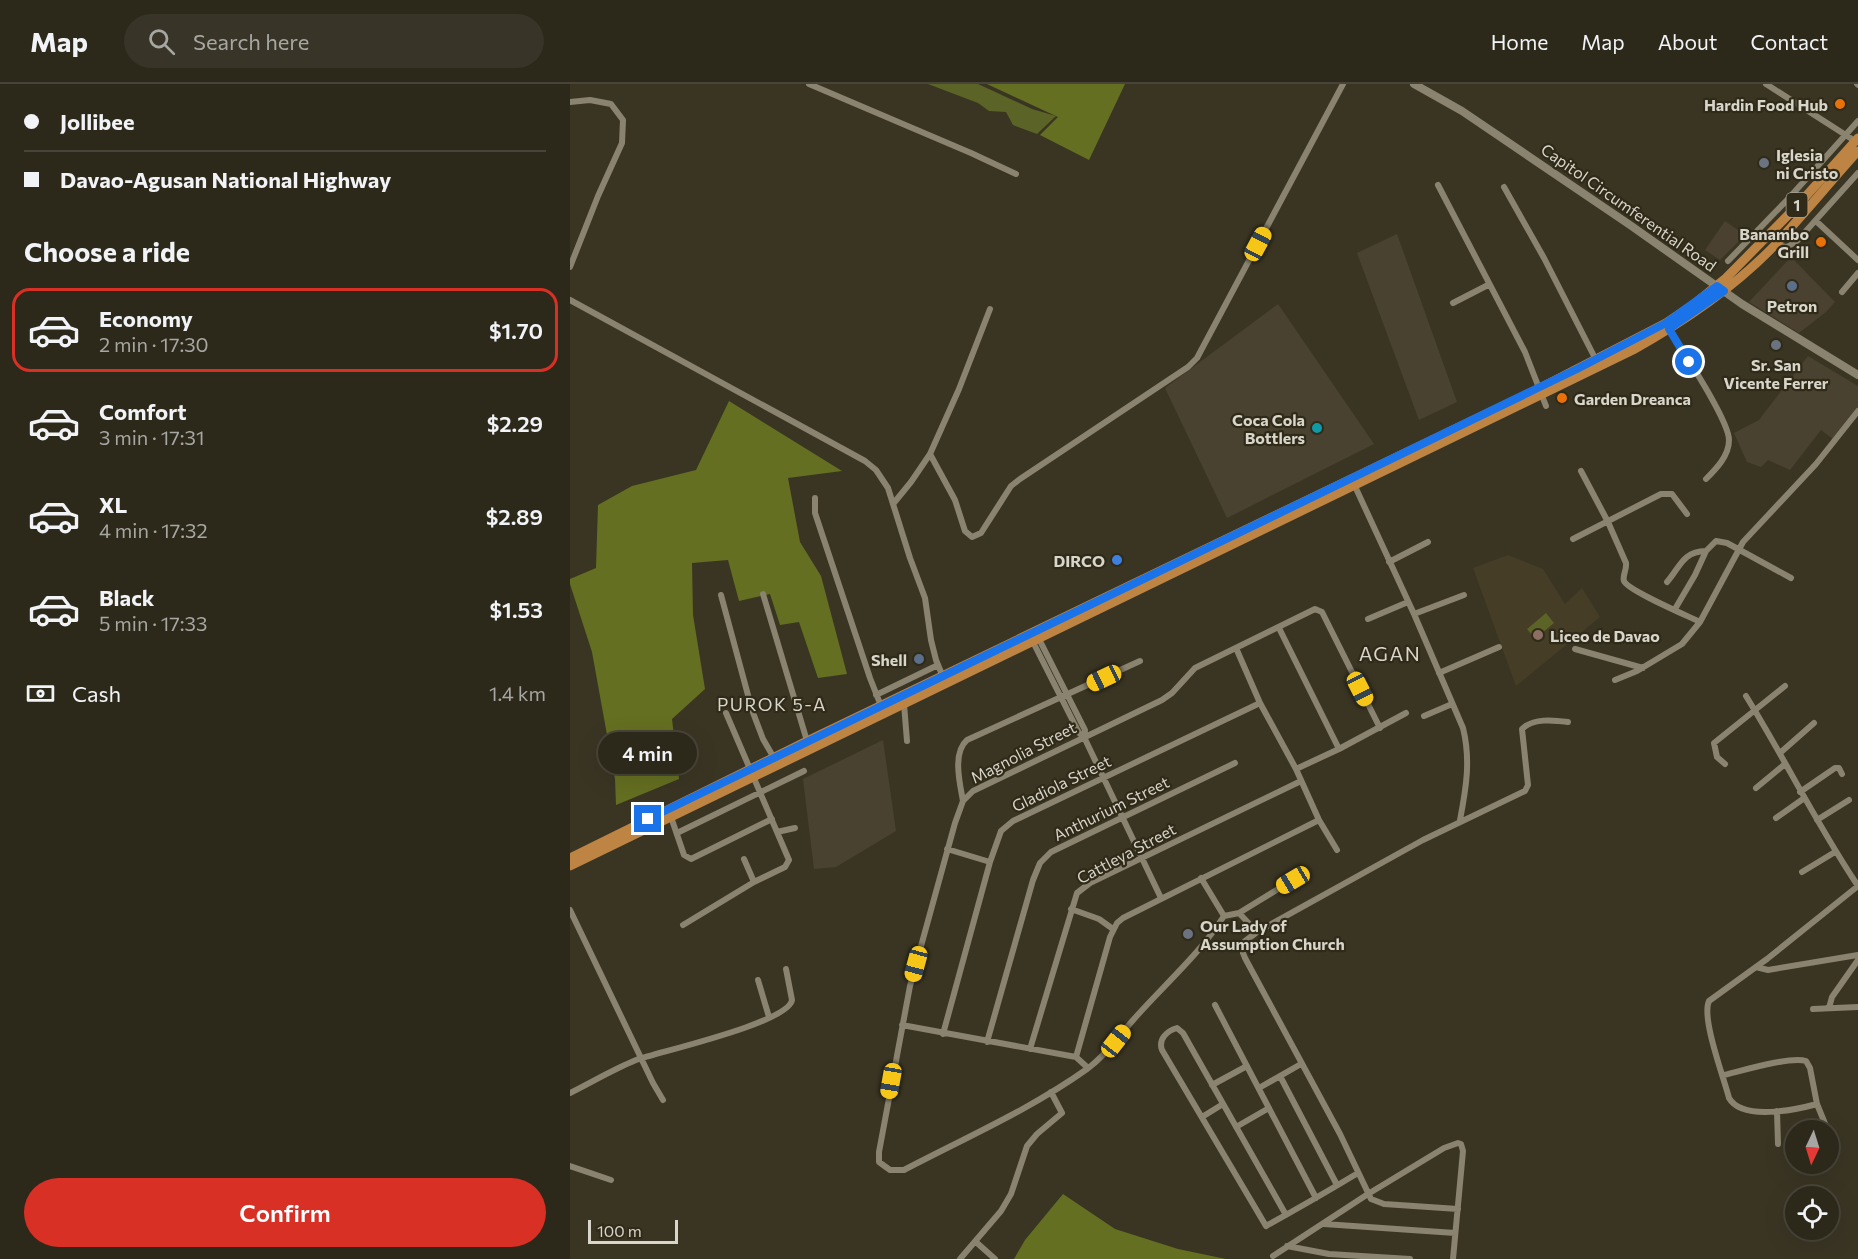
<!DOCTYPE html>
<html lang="en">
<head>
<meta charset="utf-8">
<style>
  :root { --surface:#2c281a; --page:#383427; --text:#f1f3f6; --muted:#a6a6a2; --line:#484439; --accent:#d93025 }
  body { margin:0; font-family:Commissioner,sans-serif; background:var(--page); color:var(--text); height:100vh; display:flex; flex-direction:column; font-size:22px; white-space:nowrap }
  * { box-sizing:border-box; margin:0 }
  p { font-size:20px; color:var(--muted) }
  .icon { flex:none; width:33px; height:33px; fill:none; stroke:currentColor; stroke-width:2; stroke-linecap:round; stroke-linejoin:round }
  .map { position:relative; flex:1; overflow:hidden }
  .side { display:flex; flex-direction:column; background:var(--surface); width:570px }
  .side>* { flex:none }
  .banner { display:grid; align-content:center; height:132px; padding:0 24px; background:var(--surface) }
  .needle { width:39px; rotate:184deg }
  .tools { position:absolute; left:1215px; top:1036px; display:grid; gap:12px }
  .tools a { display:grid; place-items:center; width:54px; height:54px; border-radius:50%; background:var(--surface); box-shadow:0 6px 24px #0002,0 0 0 2px var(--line); font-size:30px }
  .scale { position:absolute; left:18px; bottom:15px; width:90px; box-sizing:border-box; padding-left:6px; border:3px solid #d8d5ca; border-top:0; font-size:16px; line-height:21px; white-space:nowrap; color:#d8d5ca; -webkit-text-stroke:4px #302a19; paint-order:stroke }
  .end { position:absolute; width:27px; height:27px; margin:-14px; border:8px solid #1a73e8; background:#fff; box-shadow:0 0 0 3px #fff }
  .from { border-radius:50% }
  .bubble { position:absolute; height:42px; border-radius:21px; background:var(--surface); box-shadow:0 6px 24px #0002,0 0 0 2px var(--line); font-size:20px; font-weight:600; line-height:42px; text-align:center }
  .car { position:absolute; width:18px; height:36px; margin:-18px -9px; border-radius:8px; box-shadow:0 0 4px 2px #0007; background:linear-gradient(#f5c518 24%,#345 0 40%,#f5c518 0 76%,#345 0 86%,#f5c518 0) }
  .banner b { display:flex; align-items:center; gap:21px; height:57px; font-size:22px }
  .banner b+b { border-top:2px solid var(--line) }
  .banner i { width:15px; height:15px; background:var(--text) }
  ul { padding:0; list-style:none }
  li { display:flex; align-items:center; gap:18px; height:84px; margin:0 12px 9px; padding:0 12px; border:3px solid transparent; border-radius:18px }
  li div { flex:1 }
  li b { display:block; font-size:22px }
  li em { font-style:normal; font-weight:600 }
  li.active { border-color:var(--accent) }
  li>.icon { width:54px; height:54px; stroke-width:1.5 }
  h2 { padding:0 24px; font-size:27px; line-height:72px }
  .pay { display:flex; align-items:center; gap:15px; height:66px; padding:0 24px; font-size:22px }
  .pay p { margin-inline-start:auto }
  .cta { display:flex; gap:12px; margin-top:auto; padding:12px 24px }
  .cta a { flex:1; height:69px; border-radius:36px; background:var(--accent); color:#fff; font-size:24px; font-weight:600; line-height:69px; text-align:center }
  header { display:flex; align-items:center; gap:36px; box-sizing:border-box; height:84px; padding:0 30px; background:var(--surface); border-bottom:2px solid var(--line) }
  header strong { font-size:28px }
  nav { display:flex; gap:33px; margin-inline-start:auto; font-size:21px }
  .search { width:420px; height:54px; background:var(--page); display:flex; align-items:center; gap:15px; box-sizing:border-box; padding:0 21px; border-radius:33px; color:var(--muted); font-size:22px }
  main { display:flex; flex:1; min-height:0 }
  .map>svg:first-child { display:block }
  .commercial { fill:#4a4130 }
  .industrial { fill:#494230 }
  .built { fill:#453d25 }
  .green { fill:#5b6327 }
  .forest { fill:#656f21 }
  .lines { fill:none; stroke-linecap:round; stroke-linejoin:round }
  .minor { stroke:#89836f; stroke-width:6 }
  .secondary { stroke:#89836f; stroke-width:8 }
  .trunk { stroke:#be8444; stroke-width:9 }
  .route { stroke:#1a73e8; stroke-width:8 }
  .food-dot { fill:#e8710a; stroke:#302a19; stroke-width:2 }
  .worship-dot { fill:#6b7280; stroke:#302a19; stroke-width:2 }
  .service-dot { fill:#5c6f8a; stroke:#302a19; stroke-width:2 }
  .culture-dot { fill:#0f9aa8; stroke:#302a19; stroke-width:2 }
  .shop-dot { fill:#3f7fe0; stroke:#302a19; stroke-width:2 }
  .education-dot { fill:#8d6e63; stroke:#302a19; stroke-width:2 }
  .labels { text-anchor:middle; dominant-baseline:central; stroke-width:4.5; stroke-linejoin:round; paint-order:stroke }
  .shield { fill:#302a19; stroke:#a6a295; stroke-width:1.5 }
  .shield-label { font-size:15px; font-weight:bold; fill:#d8d5ca }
  .poi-label { font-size:16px; font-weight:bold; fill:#d8d5ca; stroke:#302a19; text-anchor:end }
  .street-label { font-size:16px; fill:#d8d5ca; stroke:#302a19 }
  .neighbourhood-label { font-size:18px; letter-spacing:1.5px; fill:#d8d5ca; stroke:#302a19 }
  .quarter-label { font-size:20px; letter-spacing:1.5px; fill:#d8d5ca; stroke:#302a19 }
</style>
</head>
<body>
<header>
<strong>Map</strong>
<div class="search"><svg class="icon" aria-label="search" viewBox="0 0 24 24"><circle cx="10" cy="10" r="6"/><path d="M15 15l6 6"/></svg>Search here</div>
<nav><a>Home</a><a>Map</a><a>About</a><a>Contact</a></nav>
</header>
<main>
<section class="side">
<div class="banner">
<b><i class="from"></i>Jollibee</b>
<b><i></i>Davao-Agusan National Highway</b>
</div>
<h2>Choose a ride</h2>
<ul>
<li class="active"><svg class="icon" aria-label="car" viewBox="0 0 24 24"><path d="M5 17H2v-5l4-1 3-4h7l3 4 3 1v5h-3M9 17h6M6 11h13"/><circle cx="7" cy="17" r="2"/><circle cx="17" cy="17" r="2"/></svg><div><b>Economy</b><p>2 min · 17:30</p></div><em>$1.70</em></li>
<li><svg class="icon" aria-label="car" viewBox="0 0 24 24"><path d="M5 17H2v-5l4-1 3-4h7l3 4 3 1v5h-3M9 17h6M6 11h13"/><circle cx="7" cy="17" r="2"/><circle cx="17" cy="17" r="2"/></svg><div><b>Comfort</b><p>3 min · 17:31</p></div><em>$2.29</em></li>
<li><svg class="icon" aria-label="car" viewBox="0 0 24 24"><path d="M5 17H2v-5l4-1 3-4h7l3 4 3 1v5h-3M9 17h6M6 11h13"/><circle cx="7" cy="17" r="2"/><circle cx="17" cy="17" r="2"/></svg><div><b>XL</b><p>4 min · 17:32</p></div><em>$2.89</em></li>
<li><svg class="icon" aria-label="car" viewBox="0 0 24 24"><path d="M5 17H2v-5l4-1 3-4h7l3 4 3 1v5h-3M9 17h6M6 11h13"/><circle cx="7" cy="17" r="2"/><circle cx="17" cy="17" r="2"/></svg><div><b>Black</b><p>5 min · 17:33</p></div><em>$1.53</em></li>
</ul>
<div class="pay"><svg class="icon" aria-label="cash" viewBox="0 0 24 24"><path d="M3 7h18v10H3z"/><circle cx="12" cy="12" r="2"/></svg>Cash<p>1.4 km</p></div>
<div class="cta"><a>Confirm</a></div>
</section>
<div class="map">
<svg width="1288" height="1175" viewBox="0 0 1288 1175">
  <rect width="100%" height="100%" fill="#3a3523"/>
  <path class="commercial" d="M1155 137 1175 151 1150 176 1135 166Z
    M1221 173 1265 218 1256 228 1229 249 1179 218Z"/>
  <path class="industrial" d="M827 150 887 318 849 336 787 169Z
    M708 220 804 360 657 434 595 304Z
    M1238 272 1288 302V324L1263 355 1251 346 1220 386 1198 376 1191 383 1177 378 1164 349 1189 336Z
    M313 656 326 747 266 783 244 785 233 695Z"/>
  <path class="built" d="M938 471 973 485 995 520 1012 504 1030 533 946 602 903 484Z"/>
  <path class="green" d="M358 0H408L462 25 486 32 467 50 443 41 436 28 419 27 408 19Z
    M976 529 984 539 965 555 957 545Z"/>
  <path class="forest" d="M417 0H555L519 76 470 51 488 33Z
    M159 317 272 387 218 394 230 458 251 492 277 590 248 594 229 538 210 541 200 510 169 517 158 476 122 479 123 531 135 605 102 635 109 695 46 721 45 695 22 568 0 500V495L26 484 28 421 62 402 126 386Z
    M493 1110 545 1145 608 1165 656 1175H444L455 1156Z"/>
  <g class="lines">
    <path class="minor" d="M239 0 401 69 446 90
      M1196 0 1285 57
      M1287 0 1288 1
      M0 18 20 16 41 20 53 36 52 59 28 112 0 183
      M868 101 955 268 976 322
      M934 103 974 174 1026 276
      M1246 137 1288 176
      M1205 161 1217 163 1227 157 1288 89
      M1158 177 1219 114 1288 37
      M1272 208 1288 189
      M0 216 231 342 295 377 306 386 318 404 340 474 355 514 361 556 366 576 373 593
      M883 219 918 201
      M420 225 389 305 360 370 385 416 395 447 402 453 411 449 441 402 450 395 618 283 627 274 773 0
      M1099 245C1112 266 1159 336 1159 356 1159 372 1146 385 1136 395
      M1011 387 1038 438 1056 479C1057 486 1052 492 1054 497 1057 506 1118 532 1130 538
      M783 398 844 530 893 644C901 676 896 705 890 736
      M245 414V429L300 594 311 622
      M323 420 341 398 360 370
      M1003 455 1091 410H1102L1117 430
      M819 478 858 458
      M1097 498C1111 482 1112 468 1136 467
      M193 510 237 657
      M151 511 182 626 193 655 204 674
      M1105 525 1125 491 1136 467 1146 457 1157 459 1221 494
      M844 530 894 511
      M798 535 838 518
      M709 544 769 665
      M468 553 515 646 514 653
      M461 554 509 649 514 653 591 814
      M666 564 690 619 726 685 749 736 767 766
      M1005 565 1073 584
      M869 589 929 563
      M1045 596 1067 587 1112 560 1130 538 1173 458 1246 380 1288 327
      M306 611 368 581
      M1176 612C1215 675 1247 741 1288 802
      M334 620 337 657
      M854 632 882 620
      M1210 669 1244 639
      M1155 680 1147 673 1144 659 1215 602
      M726 685 769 665 836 629
      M1186 704 1215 680
      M1230 708 1265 684H1269L1272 690
      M393 717C390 700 382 669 397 656L570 577
      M101 733 114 771 121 775 202 735
      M1206 734 1233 715
      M1247 736 1279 716
      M207 748 225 744
      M107 749 234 687
      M377 765 420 778
      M174 775 184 798
      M1232 788 1265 768
      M631 794 654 832
      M501 825 529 835 543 845
      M0 826 83 999 93 1016
      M669 829 723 796
      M113 841 184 798 215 783 219 776 156 629
      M687 848 669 829 654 832C629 871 594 901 564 935 549 952 536 971 517 985 461 1025 395 1054 334 1086H320L309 1078V1068L340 902 385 739 393 717 403 707 592 616 602 609 625 584 745 525 752 528 810 644
      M1186 883 1198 886 1288 871
      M188 896 199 933
      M645 921 746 1114
      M1259 924 1262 913 1288 876
      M1243 925 1288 923
      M332 941 506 973 518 984
      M373 950 420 778 431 747 443 737 690 619
      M417 958 463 796 470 779 481 768 665 679
      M460 965 507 809 520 799 731 697
      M506 973 540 853 547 839 553 834 749 736
      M1154 991C1171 987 1220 972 1236 977L1240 984 1247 1020 1258 1047
      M710 992 767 1101
      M642 1001 677 982
      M689 1004 731 980
      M0 1009C22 998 44 985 66 976 92 967 218 939 222 916L216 885
      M1247 1020C1225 1026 1172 1037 1159 1014 1154 994 1131 934 1139 917L1197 875 1288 802
      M1207 1027 1208 1060
      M632 1033 653 1020
      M666 1043 699 1024
      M0 1082 41 1096
      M888 1125 814 1120 801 1115 770 1050 675 874 673 869 674 858 687 848 853 756 955 707 958 701 952 645C963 634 983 636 998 638
      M716 1131 613 949 607 944C597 947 588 955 592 966L696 1142C727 1125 758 1107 788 1089
      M754 1140 885 1149
      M406 1158 425 1175
      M717 1162 759 1170 840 1175
      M703 1172 798 1110 874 1064 888 1059 891 1060 893 1067 883 1175
      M390 1175 431 1127 441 1110 457 1062 467 1050 492 1029 481 1008"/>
    <path class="secondary" d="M844 0 892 27 1060 141 1172 220 1288 291"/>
    <path class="trunk" d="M0 774 237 657 970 304 1096 239 1124 220 1156 194 1228 121 1288 54
      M0 782 1063 266C1115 237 1164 204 1206 160 1234 130 1260 98 1288 67"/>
  </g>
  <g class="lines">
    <path class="route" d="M78 735 1007 285 1096 239 1147 202 1154 207 1099 245 1119 278"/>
  </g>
  <g class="food-dot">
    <circle cx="1270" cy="20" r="6"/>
    <circle cx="1251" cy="158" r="6"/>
    <circle cx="992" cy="314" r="6"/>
  </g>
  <g class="worship-dot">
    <circle cx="1194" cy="79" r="6"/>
    <circle cx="1206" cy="261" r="6"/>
    <circle cx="618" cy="850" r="6"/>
  </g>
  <g class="service-dot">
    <circle cx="1222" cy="202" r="6"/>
    <circle cx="349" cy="575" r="6"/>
  </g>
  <circle class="culture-dot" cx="747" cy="344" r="6"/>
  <circle class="shop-dot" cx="547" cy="476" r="6"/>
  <circle class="education-dot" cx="968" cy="551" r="6"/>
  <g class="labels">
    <rect class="shield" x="1216.5" y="109" width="21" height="24" rx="4.5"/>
    <g class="shield-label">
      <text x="1227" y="121">1</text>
    </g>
    <g class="poi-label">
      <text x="1258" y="20">Hardin Food Hub</text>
      <text x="1206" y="70" text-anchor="start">Iglesia<tspan x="1206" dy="18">ni Cristo</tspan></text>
      <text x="1239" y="149">Banambo<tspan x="1239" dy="18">Grill</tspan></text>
      <text x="1222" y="221" text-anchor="middle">Petron</text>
      <text x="1206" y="280" text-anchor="middle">Sr. San<tspan x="1206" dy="18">Vicente Ferrer</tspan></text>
      <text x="1004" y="314" text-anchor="start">Garden Dreanca</text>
      <text x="735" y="335">Coca Cola<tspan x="735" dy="18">Bottlers</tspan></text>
      <text x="535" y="476">DIRCO</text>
      <text x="980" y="551" text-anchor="start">Liceo de Davao</text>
      <text x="337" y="575">Shell</text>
      <text x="630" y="841" text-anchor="start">Our Lady of<tspan x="630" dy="18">Assumption Church</tspan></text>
    </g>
    <g class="street-label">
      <text transform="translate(1059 123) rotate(35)">Capitol Circumferential Road</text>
      <text transform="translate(453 668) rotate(-27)">Magnolia Street</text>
      <text transform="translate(491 699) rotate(-26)">Gladiola Street</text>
      <text transform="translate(541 724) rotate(-26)">Anthurium Street</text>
      <text transform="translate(556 769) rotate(-28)">Cattleya Street</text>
    </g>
    <g class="neighbourhood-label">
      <text x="202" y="620">PUROK 5-A</text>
    </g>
    <g class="quarter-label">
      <text x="820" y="569">AGAN</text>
    </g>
  </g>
</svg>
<div class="tools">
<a><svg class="needle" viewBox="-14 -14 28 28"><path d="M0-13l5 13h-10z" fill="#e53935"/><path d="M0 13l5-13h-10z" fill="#a6a6a2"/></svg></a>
<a><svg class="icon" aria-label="locate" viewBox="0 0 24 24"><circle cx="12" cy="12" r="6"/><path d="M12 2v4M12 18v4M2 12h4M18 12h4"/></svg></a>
</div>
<div class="scale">100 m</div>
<i class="end from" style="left:1119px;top:278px"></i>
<i class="end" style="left:78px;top:735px"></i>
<div class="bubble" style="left:28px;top:648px;width:99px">4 min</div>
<i class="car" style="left:688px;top:160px;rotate:28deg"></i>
<i class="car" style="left:534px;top:594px;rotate:245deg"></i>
<i class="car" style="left:790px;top:605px;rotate:153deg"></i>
<i class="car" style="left:723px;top:796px;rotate:239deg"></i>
<i class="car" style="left:346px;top:880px;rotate:195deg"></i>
<i class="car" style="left:546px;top:957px;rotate:38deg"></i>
<i class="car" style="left:321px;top:997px;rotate:190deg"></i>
</div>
</main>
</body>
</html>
